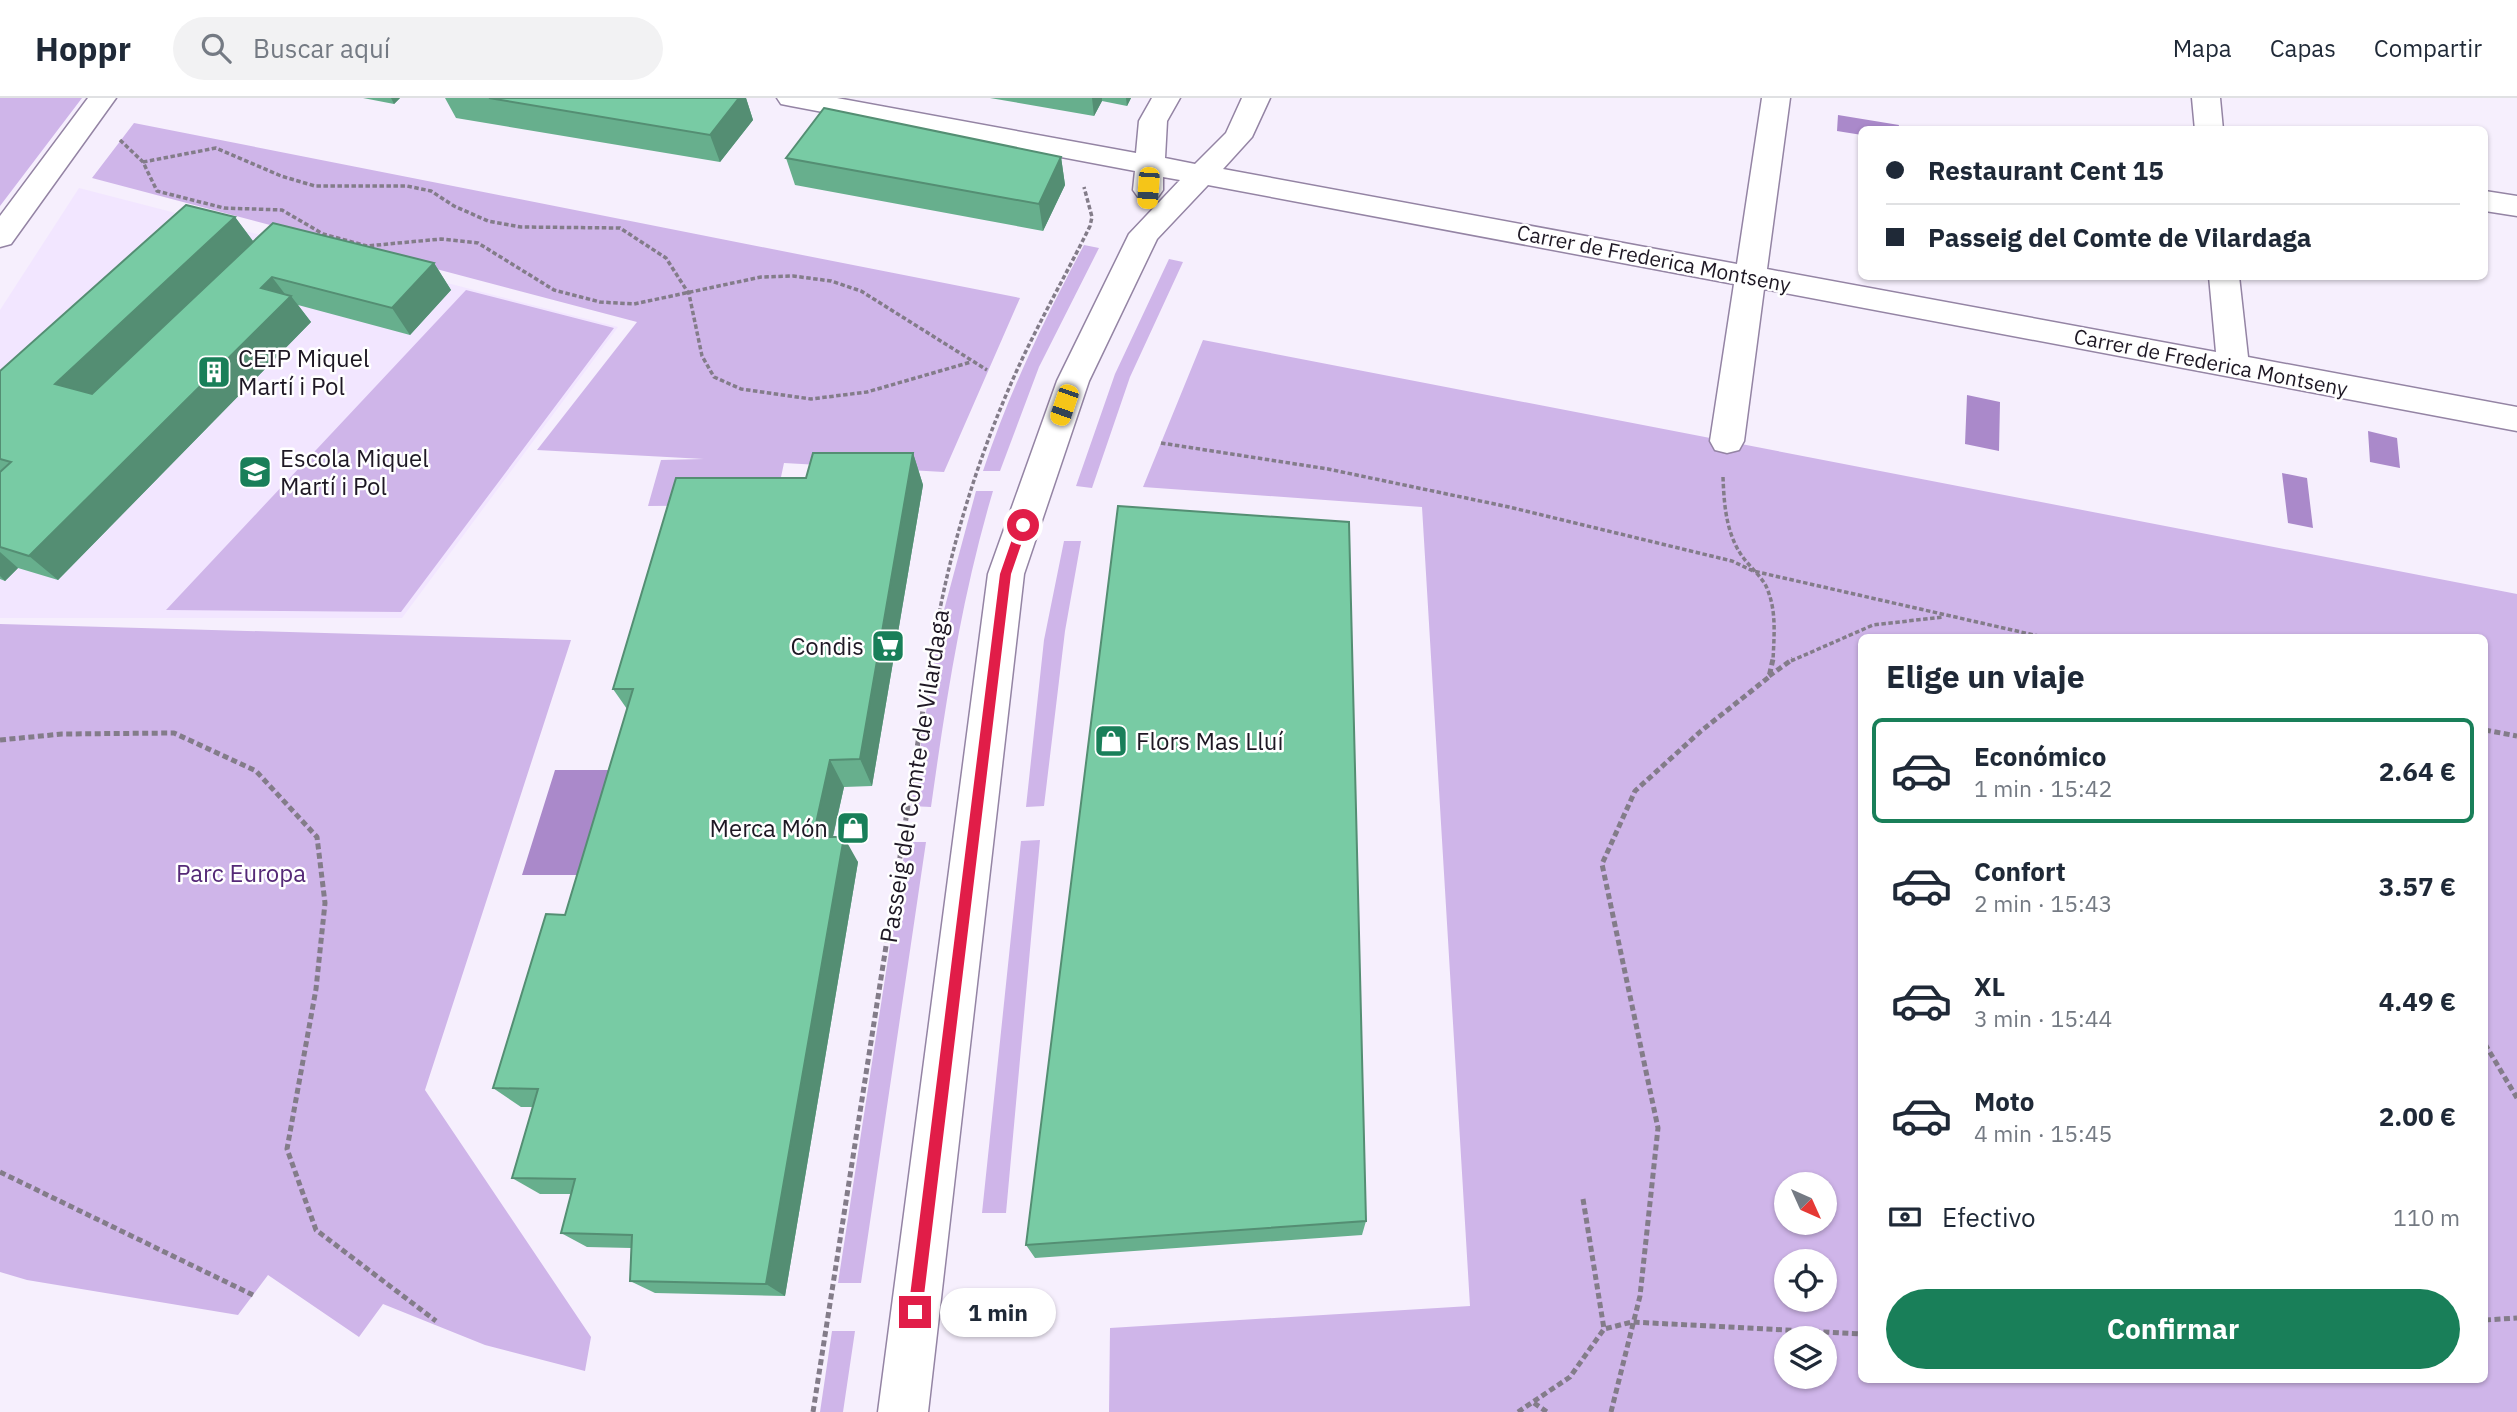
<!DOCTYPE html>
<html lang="es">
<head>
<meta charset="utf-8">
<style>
  :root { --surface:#fff; --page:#f2f2f3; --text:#1f2937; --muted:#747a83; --line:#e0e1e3; --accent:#197f59 }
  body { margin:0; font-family:"IBM Plex Sans",sans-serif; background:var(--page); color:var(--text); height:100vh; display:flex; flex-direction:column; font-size:26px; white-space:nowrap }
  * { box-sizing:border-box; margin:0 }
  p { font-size:23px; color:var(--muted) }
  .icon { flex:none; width:38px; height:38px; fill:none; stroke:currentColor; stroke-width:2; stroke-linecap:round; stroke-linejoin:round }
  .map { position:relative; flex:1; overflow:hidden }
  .details { position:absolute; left:1858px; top:536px; width:630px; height:749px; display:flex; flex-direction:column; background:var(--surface); border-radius:10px; box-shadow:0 2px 5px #0004 }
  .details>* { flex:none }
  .top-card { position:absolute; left:1858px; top:28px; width:630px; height:154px; border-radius:10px; box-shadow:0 2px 5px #0004; display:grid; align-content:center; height:154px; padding:0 28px; background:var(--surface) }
  .needle { width:46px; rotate:135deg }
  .controls { position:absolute; left:1774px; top:1074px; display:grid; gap:14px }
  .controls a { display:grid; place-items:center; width:63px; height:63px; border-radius:50%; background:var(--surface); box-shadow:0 2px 5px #0004; font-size:35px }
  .end { position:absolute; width:32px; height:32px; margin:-16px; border:9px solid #e11d48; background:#fff; box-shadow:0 0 0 4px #fff }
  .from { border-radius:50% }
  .bubble { position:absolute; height:49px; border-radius:24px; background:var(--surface); box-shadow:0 2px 5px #0004; font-size:23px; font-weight:700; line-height:49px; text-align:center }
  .car { position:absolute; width:21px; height:42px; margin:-21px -10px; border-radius:9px; box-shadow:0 0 5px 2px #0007; background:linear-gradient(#f5c518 24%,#345 0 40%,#f5c518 0 76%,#345 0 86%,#f5c518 0) }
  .top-card b { display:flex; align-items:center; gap:24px; height:66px; font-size:26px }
  .top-card b+b { border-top:2px solid var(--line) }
  .top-card i { width:18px; height:18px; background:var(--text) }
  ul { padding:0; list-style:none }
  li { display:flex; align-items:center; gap:21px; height:105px; margin:0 14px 10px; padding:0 14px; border:4px solid transparent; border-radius:10px }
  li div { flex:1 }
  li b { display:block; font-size:26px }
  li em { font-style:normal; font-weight:700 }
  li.active { border-color:var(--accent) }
  li>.icon { width:63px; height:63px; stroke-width:1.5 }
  h2 { padding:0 28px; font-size:32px; line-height:84px }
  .pay { display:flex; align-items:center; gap:18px; height:77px; padding:0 28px; font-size:26px }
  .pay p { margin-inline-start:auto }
  .button { display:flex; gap:14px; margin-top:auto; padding:14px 28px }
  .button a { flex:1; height:80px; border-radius:42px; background:var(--accent); color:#fff; font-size:28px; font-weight:700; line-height:80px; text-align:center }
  header { display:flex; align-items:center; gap:42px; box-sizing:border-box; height:98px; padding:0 35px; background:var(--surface); border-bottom:2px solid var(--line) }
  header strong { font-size:33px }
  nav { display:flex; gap:38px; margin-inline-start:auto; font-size:24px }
  .search { width:490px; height:63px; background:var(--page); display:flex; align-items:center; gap:18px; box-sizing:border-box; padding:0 24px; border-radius:38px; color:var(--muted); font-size:26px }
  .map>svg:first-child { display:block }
  .built { fill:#f2e6ff }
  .green { fill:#cfb5e9; fill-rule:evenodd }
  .water { fill:#aa89ca }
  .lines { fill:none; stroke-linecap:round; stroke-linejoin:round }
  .minor-casing { stroke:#9484a4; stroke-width:3 }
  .path-far1 { stroke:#837c89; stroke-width:3.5; stroke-dasharray:4.5 2.5; stroke-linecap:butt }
  .path { stroke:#837c89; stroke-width:5; stroke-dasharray:6 3.5; stroke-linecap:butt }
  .minor { fill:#fff; fill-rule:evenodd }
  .wall { fill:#67af8d }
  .shaded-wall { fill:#548e73 }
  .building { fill:#78cba4; stroke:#548e73; stroke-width:2 }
  .route { fill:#e11d48 }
  .labels { text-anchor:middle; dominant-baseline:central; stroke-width:5; stroke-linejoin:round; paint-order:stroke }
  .far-street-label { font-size:21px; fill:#1e1824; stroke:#fff }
  .poi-label { font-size:24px; fill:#1e1824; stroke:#fff; text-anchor:start }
  .street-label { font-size:24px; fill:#1e1824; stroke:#fff }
  .park-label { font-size:24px; fill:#552977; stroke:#fff }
</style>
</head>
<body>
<header>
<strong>Hoppr</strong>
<div class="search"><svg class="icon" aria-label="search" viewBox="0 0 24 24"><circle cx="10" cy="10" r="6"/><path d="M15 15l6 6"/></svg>Buscar aquí</div>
<nav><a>Mapa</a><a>Capas</a><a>Compartir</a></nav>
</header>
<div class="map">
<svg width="2517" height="1314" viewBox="0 0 2517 1314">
  <rect width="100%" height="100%" fill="#f6effd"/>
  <path class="built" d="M79 90 618 229 402 520H0V212Z"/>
  <path class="green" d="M0 0H82L0 108Z
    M134 25 1020 200 944 374 784 365 775 407 648 408 661 362 704 361 537 352 637 224 92 80Z
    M1084 147 1099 150 1039 269 1000 373H983C1009 294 1045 220 1084 147Z
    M1169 161 1183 164 1130 279 1092 390 1076 388 1115 276Z
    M466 192 614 230 401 514 166 512Z
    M1203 242 2517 496V1314H1109L1110 1230 1470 1208 1422 409 1143 389ZM1862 539H2485V1281H1862ZM1787 1087H1825V1125H1787ZM1787 1164H1825V1202H1787ZM1787 1241H1825V1279H1787Z
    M976 393H993C962 497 946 602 931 709L911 708 940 527Z
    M1064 443H1081L1065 533 1044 708 1026 709 1044 542Z
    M0 526 571 542 425 992 591 1239 585 1273 485 1247 383 1206 359 1239 268 1177 238 1217 27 1182 0 1174Z
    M1040 742 1006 1115H982L1021 743Z
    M906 744H926L861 1185H838Z
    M832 1233H855L843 1314H820Z"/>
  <path class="water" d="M1838 17 1899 27 1898 31 1862 32V37L1837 33Z
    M1967 297 2000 304 1999 353 1965 346Z
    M2368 333 2397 340 2400 370 2370 364Z
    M2282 375 2307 380 2313 430 2288 425Z
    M555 672H619L590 777H522Z"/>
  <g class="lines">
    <defs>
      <path id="minor" d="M88 0H116L11 146 0 149V118Z
        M777 0H837L1136 55 1139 23 1152 0H1180L1167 23 1165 60 1195 66 1226 35 1242 0H1270L1252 39 1223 71 1737 166 1762 0H1790L1767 171 2216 254 2209 178H2239L2248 259 2517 309V333L1764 191 1744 343 1739 352 1727 355 1715 352 1710 343 1734 186 1208 87 1157 141 1089 283 1024 476 928 1314H878L988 476 1057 283 1129 136 1180 82 1163 79V92L1158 99 1148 101 1138 99 1133 92 1135 73 791 8 781 6Z
        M2192 0H2220L2223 32H2195Z
        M2485 93 2517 98V118L2485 113Z"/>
    </defs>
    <use href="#minor" class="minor-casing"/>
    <path class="path-far1" d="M120 42 143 64 157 93 224 110 282 112 323 136 367 148 441 141 478 145 554 192 600 204 634 206 761 179 793 178 831 183 861 193 987 272
      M143 64 216 50 281 78 315 88H407L431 93 454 108 488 123 521 129 620 130 666 160 689 196 702 258 714 279 741 291 811 301 867 294 971 264
      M1161 345 1328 371 1509 409 1732 463 1753 473 2043 539
      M1723 379C1724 406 1726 435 1742 458 1749 468 1760 477 1766 488 1777 512 1774 537 1773 563
      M931 563C945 467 974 369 1013 281 1036 229 1065 179 1090 128L1092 119 1084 89
      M1791 563 1873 527 1943 519"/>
    <path class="path" d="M1769 578 1793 561
      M2485 632 2517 638
      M0 642 62 636 174 635 256 673 317 739 325 805 316 891 287 1051 316 1132 436 1223
      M2485 946 2517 1000
      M0 1074 253 1197
      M1583 1101 1604 1231
      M2485 1222 2517 1220
      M1534 1305 1547 1314
      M813 1314 931 561
      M1518 1314 1570 1279 1604 1231 1632 1224 1862 1236
      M1611 1314 1640 1198 1658 1030 1602 766 1635 693 1701 633 1769 579 1773 561"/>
    <use href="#minor" class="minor"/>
  </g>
  <path class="wall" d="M363 0H400L394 6Z
    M445 0H746L753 22 720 64 456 20Z
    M990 0H1131L1127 8 1102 3 1094 18Z
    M1061 59 1065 87 1043 133 795 87 786 60Z
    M235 119 253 143 434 165 451 192 410 237 298 207 311 224 58 482 18 470 5 483 0 481V273Z
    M913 355 923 387 872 688 844 689 833 739 858 764 785 1198 655 1195 630 1183 631 1150 587 1149 561 1135 571 1096H540L512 1080 533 1009H521L493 990 565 817 627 611 613 591 806 380Z
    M1366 1123 1362 1137 1035 1160 1026 1147Z"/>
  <path class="shaded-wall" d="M391 0H400L394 6Z
    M739 0H746L753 22 720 64 710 37Z
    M1092 0H1102V3L1094 18Z
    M1126 0H1131L1127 8Z
    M1061 59 1065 87 1043 133 1039 106Z
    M235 119 255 146 81 312 55 286Z
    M434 165 451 192 410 237 392 210Z
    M272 179 288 200 291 198 311 224 58 482 29 458 261 190Z
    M913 355 923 387 872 688 860 661Z
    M0 454 18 470 5 483 0 478Z
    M830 662 844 689 827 764 813 739Z
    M844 739 858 764 785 1198 766 1186Z"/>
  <path class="building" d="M489 0H739L710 37Z
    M824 10 1061 59 1039 106 786 60Z
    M186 107 235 119 55 286 92 296 273 125 434 165 392 210 272 179 261 190 291 198 29 458 0 449V374L11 364 0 361V273Z
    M813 355H913L860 661 830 662 813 739H844L766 1186 630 1183 632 1137 561 1135 575 1081 512 1080 538 991 493 990 546 816 565 817 633 591H613L676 380H806Z
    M1118 408 1349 424 1366 1123 1026 1147Z"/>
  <path class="route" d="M1023 423 1028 427 1011 476 922 1214 915 1222 908 1214 1000 476 1017 427Z"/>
  <defs>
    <symbol id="building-square" viewBox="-11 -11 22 22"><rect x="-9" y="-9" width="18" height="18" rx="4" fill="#197f59" stroke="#fff"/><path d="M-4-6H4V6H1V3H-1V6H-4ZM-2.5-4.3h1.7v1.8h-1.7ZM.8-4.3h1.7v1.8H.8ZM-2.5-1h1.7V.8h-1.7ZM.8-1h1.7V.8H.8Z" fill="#fff"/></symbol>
    <symbol id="school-square" viewBox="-11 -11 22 22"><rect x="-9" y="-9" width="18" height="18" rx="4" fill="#197f59" stroke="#fff"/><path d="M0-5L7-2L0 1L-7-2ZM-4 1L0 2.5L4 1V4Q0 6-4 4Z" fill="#fff"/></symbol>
    <symbol id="supermarket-square" viewBox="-11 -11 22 22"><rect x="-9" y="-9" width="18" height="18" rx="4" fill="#197f59" stroke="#fff"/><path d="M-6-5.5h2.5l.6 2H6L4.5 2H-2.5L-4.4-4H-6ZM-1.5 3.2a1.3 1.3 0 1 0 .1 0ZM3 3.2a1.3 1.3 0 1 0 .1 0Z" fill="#fff"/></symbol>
    <symbol id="shop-square" viewBox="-11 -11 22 22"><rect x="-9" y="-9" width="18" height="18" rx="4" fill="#197f59" stroke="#fff"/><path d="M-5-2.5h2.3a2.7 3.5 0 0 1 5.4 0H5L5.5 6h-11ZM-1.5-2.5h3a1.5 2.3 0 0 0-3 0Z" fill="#fff"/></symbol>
  </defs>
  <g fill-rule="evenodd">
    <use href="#building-square" x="195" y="255" width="38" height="38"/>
    <use href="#school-square" x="236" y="355" width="38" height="38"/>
    <use href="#supermarket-square" x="869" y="529" width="38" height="38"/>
    <use href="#shop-square" x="1092" y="624" width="38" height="38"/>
    <use href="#shop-square" x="834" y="711" width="38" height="38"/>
  </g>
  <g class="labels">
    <g class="far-street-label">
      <text transform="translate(1654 160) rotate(11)">Carrer de Frederica Montseny</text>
      <text transform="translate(2211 264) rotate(11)">Carrer de Frederica Montseny</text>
    </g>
    <g class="poi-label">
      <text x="238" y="260">CEIP Miquel<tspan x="238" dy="28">Martí i Pol</tspan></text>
      <text x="280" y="360">Escola Miquel<tspan x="280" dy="28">Martí i Pol</tspan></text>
      <text x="864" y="548" text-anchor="end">Condis</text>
      <text x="1136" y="643">Flors Mas Lluí</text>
      <text x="828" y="730" text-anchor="end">Merca Món</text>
    </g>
    <g class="street-label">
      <text transform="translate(914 678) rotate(-81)">Passeig del Comte de Vilardaga</text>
    </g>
    <g class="park-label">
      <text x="241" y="775">Parc Europa</text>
    </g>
  </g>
</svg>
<div class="controls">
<a><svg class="needle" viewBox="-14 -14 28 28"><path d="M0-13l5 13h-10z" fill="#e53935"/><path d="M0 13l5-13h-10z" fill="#747a83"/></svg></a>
<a><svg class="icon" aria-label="locate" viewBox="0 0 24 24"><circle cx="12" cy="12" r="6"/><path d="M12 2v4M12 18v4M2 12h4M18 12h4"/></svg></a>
<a><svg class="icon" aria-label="layers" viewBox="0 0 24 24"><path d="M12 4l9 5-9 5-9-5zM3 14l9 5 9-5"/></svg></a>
</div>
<i class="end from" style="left:1023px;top:427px"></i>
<i class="end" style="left:915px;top:1214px"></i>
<div class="bubble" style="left:940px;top:1190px;width:116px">1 min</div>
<i class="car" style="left:1148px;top:90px;rotate:184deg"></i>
<i class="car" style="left:1064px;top:307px;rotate:199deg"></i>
<div class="top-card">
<b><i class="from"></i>Restaurant Cent 15</b>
<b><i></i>Passeig del Comte de Vilardaga</b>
</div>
<section class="details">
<h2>Elige un viaje</h2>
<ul>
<li class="active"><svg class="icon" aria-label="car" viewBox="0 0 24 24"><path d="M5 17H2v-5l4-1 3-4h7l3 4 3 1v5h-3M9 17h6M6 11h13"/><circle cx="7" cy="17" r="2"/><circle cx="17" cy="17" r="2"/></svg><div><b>Económico</b><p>1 min · 15:42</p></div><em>2.64 €</em></li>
<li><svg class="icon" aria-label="car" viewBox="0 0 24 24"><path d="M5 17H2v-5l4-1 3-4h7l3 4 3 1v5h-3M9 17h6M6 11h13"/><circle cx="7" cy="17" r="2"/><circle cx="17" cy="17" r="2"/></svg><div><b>Confort</b><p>2 min · 15:43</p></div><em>3.57 €</em></li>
<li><svg class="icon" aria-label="car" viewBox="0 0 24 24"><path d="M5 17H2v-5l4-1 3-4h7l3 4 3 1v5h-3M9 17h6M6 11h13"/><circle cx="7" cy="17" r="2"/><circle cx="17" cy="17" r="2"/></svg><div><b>XL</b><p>3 min · 15:44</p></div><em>4.49 €</em></li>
<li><svg class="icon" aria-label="car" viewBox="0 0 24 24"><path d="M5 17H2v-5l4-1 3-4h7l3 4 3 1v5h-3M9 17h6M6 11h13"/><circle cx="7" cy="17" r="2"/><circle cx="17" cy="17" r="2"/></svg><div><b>Moto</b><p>4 min · 15:45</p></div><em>2.00 €</em></li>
</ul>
<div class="pay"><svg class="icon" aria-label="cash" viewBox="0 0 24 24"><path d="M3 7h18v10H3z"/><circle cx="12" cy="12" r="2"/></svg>Efectivo<p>110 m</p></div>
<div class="button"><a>Confirmar</a></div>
</section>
</div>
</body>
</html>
